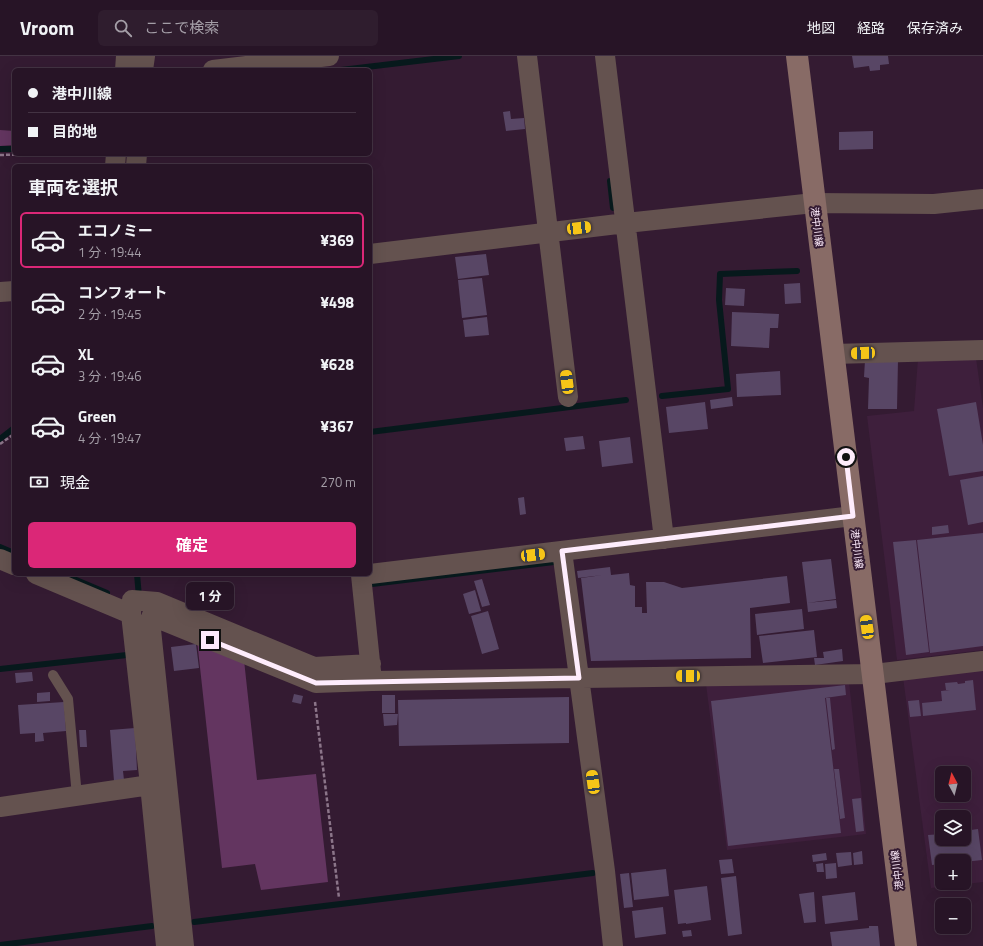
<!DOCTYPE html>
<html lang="ja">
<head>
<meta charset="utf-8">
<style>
  :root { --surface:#271426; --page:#2f1d2e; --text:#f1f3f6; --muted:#a49ea7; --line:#433343; --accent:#db2777 }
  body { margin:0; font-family:"Titillium Web","Noto Sans JP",sans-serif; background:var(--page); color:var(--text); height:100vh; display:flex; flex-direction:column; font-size:15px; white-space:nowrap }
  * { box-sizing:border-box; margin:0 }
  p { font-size:13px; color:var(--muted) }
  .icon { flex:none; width:22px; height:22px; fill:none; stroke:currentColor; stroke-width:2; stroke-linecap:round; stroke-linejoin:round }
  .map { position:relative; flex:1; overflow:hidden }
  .details { position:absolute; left:12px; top:108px; width:360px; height:412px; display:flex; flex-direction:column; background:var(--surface); border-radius:6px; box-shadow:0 4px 16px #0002,0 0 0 1px var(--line) }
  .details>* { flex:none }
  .top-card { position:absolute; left:12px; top:12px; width:360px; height:88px; border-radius:6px; box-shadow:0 4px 16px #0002,0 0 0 1px var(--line); display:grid; align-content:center; height:88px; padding:0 16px; background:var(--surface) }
  .needle { width:26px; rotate:353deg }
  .fabs { position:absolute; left:935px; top:710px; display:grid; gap:8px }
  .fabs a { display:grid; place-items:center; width:36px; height:36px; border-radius:6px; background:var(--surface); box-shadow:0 4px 16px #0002,0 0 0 1px var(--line); font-size:20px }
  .end { position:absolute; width:18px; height:18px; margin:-9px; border:5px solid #feecfc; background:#111; box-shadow:0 0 0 2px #111 }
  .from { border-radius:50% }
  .bubble { position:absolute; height:28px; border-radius:6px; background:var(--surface); box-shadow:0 4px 16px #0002,0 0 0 1px var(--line); font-size:13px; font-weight:700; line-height:28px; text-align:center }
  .car { position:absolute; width:12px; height:24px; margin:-12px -6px; border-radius:5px; box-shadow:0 0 3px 1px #0007; background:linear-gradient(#f5c518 24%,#345 0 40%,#f5c518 0 76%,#345 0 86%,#f5c518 0) }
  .top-card b { display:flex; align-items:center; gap:14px; height:38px; font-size:15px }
  .top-card b+b { border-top:1px solid var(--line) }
  .top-card i { width:10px; height:10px; background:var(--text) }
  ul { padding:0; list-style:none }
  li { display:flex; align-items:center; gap:12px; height:56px; margin:0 8px 6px; padding:0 8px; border:2px solid transparent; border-radius:6px }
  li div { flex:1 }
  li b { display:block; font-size:15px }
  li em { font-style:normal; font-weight:700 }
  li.selected { border-color:var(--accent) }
  li>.icon { width:36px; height:36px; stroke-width:1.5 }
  h2 { padding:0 16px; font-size:18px; line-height:48px }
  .pay { display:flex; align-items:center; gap:10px; height:44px; padding:0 16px; font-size:15px }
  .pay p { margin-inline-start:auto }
  .primary-button { display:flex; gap:8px; margin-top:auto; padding:8px 16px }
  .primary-button a { flex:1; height:46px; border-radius:6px; background:var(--accent); color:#fff; font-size:16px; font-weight:700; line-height:46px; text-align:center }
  header { display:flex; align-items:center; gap:24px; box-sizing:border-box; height:56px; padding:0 20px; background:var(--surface); border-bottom:1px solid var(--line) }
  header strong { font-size:19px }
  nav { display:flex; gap:22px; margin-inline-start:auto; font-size:14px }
  .search { width:280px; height:36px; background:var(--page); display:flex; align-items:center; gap:10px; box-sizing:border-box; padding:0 14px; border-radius:6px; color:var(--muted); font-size:15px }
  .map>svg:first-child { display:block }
  .built { fill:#3e1f3c; fill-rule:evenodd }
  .green { fill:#633560 }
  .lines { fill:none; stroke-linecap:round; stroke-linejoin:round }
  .stream { stroke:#07191c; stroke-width:6 }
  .building { fill:#584665 }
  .path { stroke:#8b7589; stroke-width:2.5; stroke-dasharray:4 2; stroke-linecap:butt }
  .lane { stroke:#64524f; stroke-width:10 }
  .street { stroke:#64524f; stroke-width:20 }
  .secondary { stroke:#886b66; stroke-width:22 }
  .route { stroke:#feecfc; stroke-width:5 }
  .labels { text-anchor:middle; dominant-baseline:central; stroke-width:4; stroke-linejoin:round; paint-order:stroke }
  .street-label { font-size:10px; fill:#feecfc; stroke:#341b32 }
</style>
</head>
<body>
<header>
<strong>Vroom</strong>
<div class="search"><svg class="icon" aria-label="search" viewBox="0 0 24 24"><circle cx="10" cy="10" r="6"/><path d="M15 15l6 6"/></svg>ここで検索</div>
<nav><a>地図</a><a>経路</a><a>保存済み</a></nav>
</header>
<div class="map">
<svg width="983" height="890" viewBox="0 0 983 890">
  <rect width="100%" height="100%" fill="#341b32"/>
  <path class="built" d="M976 302 983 352V594L897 604 867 360 914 355 918 303Z
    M983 612V826L931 832 903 621ZM942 717H964V739H942ZM942 761H964V783H942ZM942 805H964V827H942Z
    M849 626 866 778 727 794 706 628Z"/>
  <path class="green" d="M0 74 14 75V89L0 90Z
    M197 584 244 604 257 724 316 718 328 826 261 834 255 808 222 812Z"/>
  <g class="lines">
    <path class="stream" d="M341 14 459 0
      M0 93H14
      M610 125 613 152
      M662 340 728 333 719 244 720 218 797 215
      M370 376 626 344
      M0 383 14 372
      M0 491 14 497
      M62 518 107 537
      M137 518 139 541
      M372 528 554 506
      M0 613 127 599
      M194 866 593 817
      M0 889 152 870"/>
  </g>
  <path class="building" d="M852 0H888L889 8 880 9V14L870 15 869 10 854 12Z
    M510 55 511 63 524 62 525 73 506 75 503 56Z
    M873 75V93L839 94V76Z
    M486 198 489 219 458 223 455 201Z
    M482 222 487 259 462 262 458 224Z
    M800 227 801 247 785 248 784 228Z
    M726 232 745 233 744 250 725 249Z
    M732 256 779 258 778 272H770L769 292 731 290Z
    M487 261 489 279 465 281 463 264Z
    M865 304H898L897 353H868L869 322 864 321Z
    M780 315 781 339 737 341 736 318Z
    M732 341 733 350 711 353 710 344Z
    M705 346 708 373 669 377 666 351Z
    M976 346 983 389V415L949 420 937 353Z
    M583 380 585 393 566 395 564 382Z
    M630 381 633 407 602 411 599 385Z
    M983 420V466L968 469 960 424Z
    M524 441 526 458 520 459 518 442Z
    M948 469 949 477 932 479V471Z
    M983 477V590L930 597 917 484Z
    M916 484 929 596 906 599 893 486Z
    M831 503 836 543 807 547 802 506Z
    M610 511 611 519 629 517 630 529 635 530V551H642V557H647L646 526H664L682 532 787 520 790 547 750 552 751 602 591 605 581 522 603 519 578 522 577 515Z
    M482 523 490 549 482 551 474 525Z
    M475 534 481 555 469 558 463 538Z
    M836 544 837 552 808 556 807 547Z
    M802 553 804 573 757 579 755 558Z
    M488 555 499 593 482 598 471 560Z
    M814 574 817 601 763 607 759 580Z
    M196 588 199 612 174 615 171 591Z
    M842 593 843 605 815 609 814 602H824L823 596Z
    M32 616 33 625 16 627 15 617Z
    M973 624 976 654 923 660 922 647 942 645 941 635 950 634H946L945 627 957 626 958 628 965 627V625Z
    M845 629 846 639 825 642 841 777 728 790 711 645Z
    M50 636V645L37 646V637Z
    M294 638 303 640 301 648 292 646Z
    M382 639H395V657H382Z
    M569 641V687L399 690 398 644Z
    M826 642H830L835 693 832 694Z
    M919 644 921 660 910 661 908 645Z
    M64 646 66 675 43 677 44 685 35 686V677L20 678 18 649Z
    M383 658H398L397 669 384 670Z
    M135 672 137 714 123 715 124 724 114 725 110 674Z
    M79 674H86L87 691H80Z
    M834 713H839L845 762 840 763Z
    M861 742 864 775 856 776 852 743Z
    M978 773 982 804 964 806 942 805V808L932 809 928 779 942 778V783H964V775Z
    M862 795 863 808 854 809 853 797Z
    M851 796 852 809 838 811 836 797Z
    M826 797 827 804 813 806 812 799Z
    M732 803 734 817 721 818 719 804Z
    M823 807 824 816H817L816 808Z
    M836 807 837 822 826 823 825 808Z
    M666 813 669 840 634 844 631 817Z
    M629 817 633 851 624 852 620 818Z
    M736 820 742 878 728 880 721 822Z
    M707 830 711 864 686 868V867L678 868 674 834Z
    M814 836 816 866 804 867 799 838Z
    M855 836 858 864 825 868 822 840Z
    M663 851 666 878 635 882 632 855Z
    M869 870H878L880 890H832L830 876 869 872Z
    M691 874 692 880 683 881 682 875Z"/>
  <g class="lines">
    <path class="path" d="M0 99 42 98
      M0 388 14 378
      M315 646 339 842"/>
    <path class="lane" d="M53 619 68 643 77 740"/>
    <path class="street" d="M527 0 568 341
      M605 0 664 483
      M125 14 126 0
      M143 14 145 0
      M213 14 329 0
      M115 110 116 98
      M136 110 137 98
      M370 198 626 167 814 147 934 148 983 143
      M0 236 14 235
      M833 298 983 294
      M562 495 605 815 613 890
      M0 503 14 509
      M36 518 131 558 150 729 166 890
      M367 518 361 519 372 625 874 618 983 605
      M370 518 853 460
      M157 546 150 564 184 890
      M131 558 132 544 157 546 314 611 371 608
      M152 560 316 627 372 625
      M0 751 150 729"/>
    <path class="secondary" d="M797 0C832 297 871 593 906 890"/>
  </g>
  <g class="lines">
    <path class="route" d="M210 584 316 627 579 622 562 495 853 460 846 401"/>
  </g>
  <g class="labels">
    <g class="street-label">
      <text transform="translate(817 171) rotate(83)">港中川線</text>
      <text transform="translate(857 493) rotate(83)">港中川線</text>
      <text transform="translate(897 814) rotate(-97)">港中川線</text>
    </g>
  </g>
</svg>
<div class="fabs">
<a><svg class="needle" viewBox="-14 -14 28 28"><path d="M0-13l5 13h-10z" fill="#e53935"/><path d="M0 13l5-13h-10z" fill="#a49ea7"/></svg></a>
<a><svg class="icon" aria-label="layers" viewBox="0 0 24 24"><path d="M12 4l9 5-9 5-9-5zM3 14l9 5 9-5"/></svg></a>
<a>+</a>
<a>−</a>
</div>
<i class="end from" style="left:846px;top:401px"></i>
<i class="end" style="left:210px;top:584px"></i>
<div class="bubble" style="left:186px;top:526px;width:48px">1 分</div>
<i class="car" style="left:579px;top:172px;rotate:83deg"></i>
<i class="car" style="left:863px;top:297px;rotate:268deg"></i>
<i class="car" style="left:567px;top:326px;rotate:353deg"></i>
<i class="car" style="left:533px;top:499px;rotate:83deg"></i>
<i class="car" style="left:867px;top:571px;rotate:352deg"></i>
<i class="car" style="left:688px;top:620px;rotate:270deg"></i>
<i class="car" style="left:593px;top:726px;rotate:352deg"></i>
<div class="top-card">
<b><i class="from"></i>港中川線</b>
<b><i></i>目的地</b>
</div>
<section class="details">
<h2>車両を選択</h2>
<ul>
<li class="selected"><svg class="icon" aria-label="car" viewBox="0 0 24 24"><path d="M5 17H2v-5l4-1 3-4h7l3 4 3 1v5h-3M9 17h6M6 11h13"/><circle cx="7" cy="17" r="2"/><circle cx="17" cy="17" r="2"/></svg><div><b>エコノミー</b><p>1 分 · 19:44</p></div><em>¥369</em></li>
<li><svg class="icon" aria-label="car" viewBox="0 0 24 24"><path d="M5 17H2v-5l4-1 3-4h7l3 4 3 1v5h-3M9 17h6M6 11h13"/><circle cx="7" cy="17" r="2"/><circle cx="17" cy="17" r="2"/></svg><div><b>コンフォート</b><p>2 分 · 19:45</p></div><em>¥498</em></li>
<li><svg class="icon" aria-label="car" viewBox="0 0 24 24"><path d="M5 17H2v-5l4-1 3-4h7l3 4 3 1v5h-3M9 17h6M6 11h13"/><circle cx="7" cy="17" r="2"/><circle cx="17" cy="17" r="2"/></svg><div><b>XL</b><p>3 分 · 19:46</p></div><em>¥628</em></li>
<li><svg class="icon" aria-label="car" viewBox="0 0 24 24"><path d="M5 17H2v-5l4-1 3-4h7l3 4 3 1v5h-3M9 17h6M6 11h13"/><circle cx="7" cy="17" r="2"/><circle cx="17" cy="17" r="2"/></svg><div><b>Green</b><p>4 分 · 19:47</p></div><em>¥367</em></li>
</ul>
<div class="pay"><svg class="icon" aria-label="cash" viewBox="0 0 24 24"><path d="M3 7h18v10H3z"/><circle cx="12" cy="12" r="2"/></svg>現金<p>270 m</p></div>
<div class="primary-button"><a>確定</a></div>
</section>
</div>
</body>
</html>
